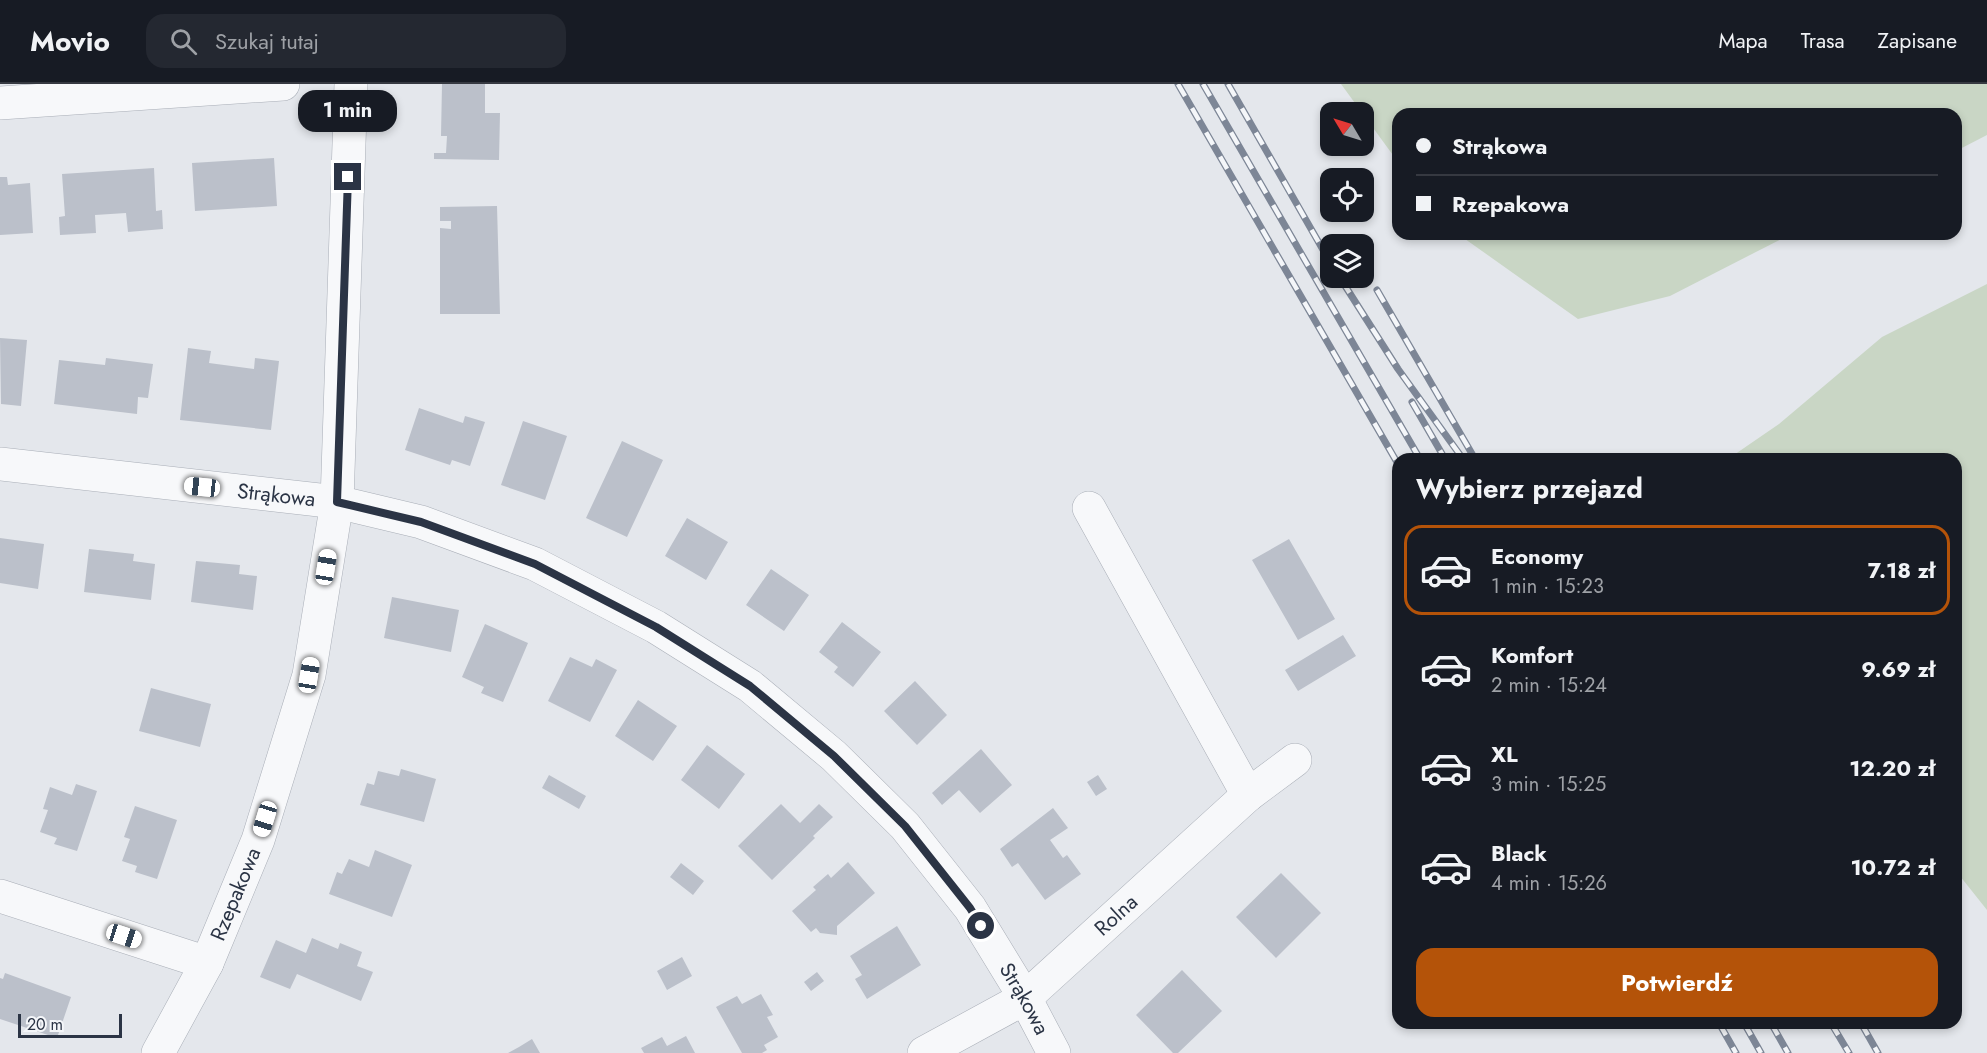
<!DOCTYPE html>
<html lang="pl">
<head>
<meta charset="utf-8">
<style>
  :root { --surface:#171b24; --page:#242831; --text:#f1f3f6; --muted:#9ea1a6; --line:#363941; --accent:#b45309 }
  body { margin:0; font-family:Jost,sans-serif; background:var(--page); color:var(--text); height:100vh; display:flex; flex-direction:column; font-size:22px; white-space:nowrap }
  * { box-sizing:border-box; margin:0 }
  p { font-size:20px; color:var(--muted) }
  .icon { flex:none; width:33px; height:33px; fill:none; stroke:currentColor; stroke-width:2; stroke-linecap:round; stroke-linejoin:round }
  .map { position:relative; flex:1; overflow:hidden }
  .details { position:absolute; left:1392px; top:369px; width:570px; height:576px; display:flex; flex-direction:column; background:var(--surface); border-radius:18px; box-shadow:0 3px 9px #0003 }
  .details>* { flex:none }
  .top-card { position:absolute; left:1392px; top:24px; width:570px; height:132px; border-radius:18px; box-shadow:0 3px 9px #0003; display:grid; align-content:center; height:132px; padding:0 24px; background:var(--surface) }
  .needle { width:39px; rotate:308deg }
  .buttons { position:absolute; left:1320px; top:18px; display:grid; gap:12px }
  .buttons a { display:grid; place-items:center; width:54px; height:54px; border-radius:12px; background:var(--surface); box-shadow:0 3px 9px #0003; font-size:30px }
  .scale { position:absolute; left:18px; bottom:15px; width:104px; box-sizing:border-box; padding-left:6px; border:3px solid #2b3445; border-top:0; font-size:16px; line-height:21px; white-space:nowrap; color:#2b3445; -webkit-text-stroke:4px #f4f6f9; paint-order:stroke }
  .end { position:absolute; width:27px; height:27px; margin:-14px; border:8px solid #2b3445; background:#fff; box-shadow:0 0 0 3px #fff }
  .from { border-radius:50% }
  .bubble { position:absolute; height:42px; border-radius:18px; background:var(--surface); box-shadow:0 3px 9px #0003; font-size:20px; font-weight:700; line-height:42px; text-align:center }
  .car { position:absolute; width:18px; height:36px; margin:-18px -9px; border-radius:8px; box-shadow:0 0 4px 2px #0007; background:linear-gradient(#fff 24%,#345 0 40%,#fff 0 76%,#345 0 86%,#fff 0) }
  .top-card b { display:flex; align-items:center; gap:21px; height:57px; font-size:22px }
  .top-card b+b { border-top:2px solid var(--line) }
  .top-card i { width:15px; height:15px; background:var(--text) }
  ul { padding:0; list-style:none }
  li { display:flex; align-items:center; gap:18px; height:90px; margin:0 12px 9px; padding:0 12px; border:3px solid transparent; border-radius:18px }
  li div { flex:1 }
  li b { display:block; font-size:22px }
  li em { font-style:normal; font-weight:700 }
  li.on { border-color:var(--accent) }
  li>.icon { width:54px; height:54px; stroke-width:1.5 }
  h2 { padding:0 24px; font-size:27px; line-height:72px }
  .action { display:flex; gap:12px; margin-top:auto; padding:12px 24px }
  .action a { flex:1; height:69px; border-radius:18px; background:var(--accent); color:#fff; font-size:24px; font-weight:700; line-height:69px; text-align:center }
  header { display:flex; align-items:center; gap:36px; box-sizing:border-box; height:84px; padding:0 30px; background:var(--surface); border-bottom:2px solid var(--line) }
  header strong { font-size:28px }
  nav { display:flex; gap:33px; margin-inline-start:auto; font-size:21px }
  .search { width:420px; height:54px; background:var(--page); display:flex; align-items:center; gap:15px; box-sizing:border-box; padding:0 21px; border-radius:18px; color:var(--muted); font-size:22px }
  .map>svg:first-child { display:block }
  .green { fill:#c9d6c5 }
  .building { fill:#bbc0ca }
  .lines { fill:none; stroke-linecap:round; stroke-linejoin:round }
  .minor-casing { stroke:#a9aeb7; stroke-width:34 }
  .minor { stroke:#f7f8fa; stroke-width:33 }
  .rail-casing { stroke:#7d8696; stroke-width:7 }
  .rail { stroke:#f4f6f9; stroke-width:4.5; stroke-dasharray:14; stroke-linecap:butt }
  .route { stroke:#2b3445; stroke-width:8 }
  .labels { text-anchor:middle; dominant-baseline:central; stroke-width:4.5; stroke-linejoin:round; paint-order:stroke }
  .street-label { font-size:21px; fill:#2b3445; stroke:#f4f6f9 }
</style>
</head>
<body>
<header>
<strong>Movio</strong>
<div class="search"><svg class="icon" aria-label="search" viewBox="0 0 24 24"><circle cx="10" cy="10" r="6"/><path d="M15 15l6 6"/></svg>Szukaj tutaj</div>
<nav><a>Mapa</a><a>Trasa</a><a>Zapisane</a></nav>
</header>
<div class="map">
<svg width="1987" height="969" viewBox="0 0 1987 969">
  <rect width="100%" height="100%" fill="#e4e7ec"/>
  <path class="green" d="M1341 0H1987V51L1956 67V30H1398V78Z
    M1458 150H1791L1670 212 1578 235Z
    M1987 200V826L1956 787V375H1728L1779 340 1882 253Z"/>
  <path class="building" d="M442 0H485V29H500L499 76 434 75V69H446L447 52H441Z
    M274 74 277 122 195 127 192 79Z
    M154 84 156 127 162 126 163 145 128 148 126 129 95 131 96 149 60 151 59 133 65 132 62 90Z
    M0 93H7L8 101 30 99 33 149 0 151Z
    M497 122 500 230H440V144L451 145V137H440V123Z
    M0 254 27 256 21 322 1 320Z
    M188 264 211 267 209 279 254 285 255 274 279 277 271 346 180 336Z
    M106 274 153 280 148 314 138 313 137 330 54 320 59 276 105 281Z
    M419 324 463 339 465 332 485 338 470 382 452 376 450 381 405 366Z
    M523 337 567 352 545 416 501 401Z
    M622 357 663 376 627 453 586 434Z
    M687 434 728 458 706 496 665 472Z
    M0 454 44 460 38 505 0 499Z
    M1289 455 1335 535 1298 556 1252 476Z
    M89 465 134 470 133 477 155 480 151 516 84 508Z
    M196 477 240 481 239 490 257 492 253 526 191 518Z
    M771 485 809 511 784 547 746 521Z
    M392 513 459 526 451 568 384 554Z
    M842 538 881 568 853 603 834 588 838 583 819 568Z
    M485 540 528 559 503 618 481 609 484 603 462 593Z
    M1343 551 1356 572 1298 607 1285 586Z
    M570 573 592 583 596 575 617 586 590 638 548 617Z
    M915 597 947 631 917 661 884 627Z
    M151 604 211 620 200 663 139 647Z
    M638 616 677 642 653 677 615 652Z
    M707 661 745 690 719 725 681 696Z
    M981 665 1012 701 980 729 959 706 942 721 932 709Z
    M401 685 436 695 424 738 360 721 367 699 374 701 378 687 399 692Z
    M549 691 586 712 579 725 542 704Z
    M1098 691 1107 705 1096 712 1087 698Z
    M76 700 97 707 77 767 54 760 57 754 40 748 48 726 43 725 50 703 72 711Z
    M781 720 800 739 819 720 833 733 813 752 815 754 772 796 738 762Z
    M135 722 177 736 157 795 135 788 137 782 122 777 130 755 124 753Z
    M1053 724 1068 744 1050 756 1063 774 1067 771 1081 790 1045 816 1018 779 1012 783 1000 765Z
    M375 766 412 781 392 833 329 810 337 788 342 790 349 775 369 783Z
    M848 778 875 809 837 842V851L820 849 816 844 811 848 792 827 816 806 813 803 828 790 831 794Z
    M681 779 704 797 693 811 670 793Z
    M1281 789 1321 829 1276 874 1236 833Z
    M897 842 921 881 867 915 855 895 862 891 850 872Z
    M312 854 338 865 340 859 362 868 357 882 373 888 361 917 297 890 290 905 260 893 276 856 306 869Z
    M682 873 692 892 667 906 657 887Z
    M1182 886 1222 927 1178 969H1173L1136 931Z
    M817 888 824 897 811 907 804 898Z
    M5 889 71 913 57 954 0 935V894L3 895Z
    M761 910 773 931 767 933 778 953 764 961 767 966 762 969H742L716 923 737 912 742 920Z
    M686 952 695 969H644L641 964 662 953 667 962Z
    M532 955 540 969H508L519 963Z"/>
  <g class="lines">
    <defs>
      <g id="minor">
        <path d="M0 19 283 0"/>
        <path id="s1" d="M0 380 337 418 421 438 535 480 656 543 750 602 834 672 905 742 970 824 1025 914 1054 969"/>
        <path d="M1089 424 1248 711"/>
        <path d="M0 812 207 879"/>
        <path id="s2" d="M158 969 207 879 258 756 309 591 337 418 351 0"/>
        <path id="s3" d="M924 969 1025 914 1248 711 1295 676"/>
      </g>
    </defs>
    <use href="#minor" class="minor-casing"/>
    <use href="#minor" class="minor"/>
    <defs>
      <path id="rail" d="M1178 0 1398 380
        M1203 0 1420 375
        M1228 0 1330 178
        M1342 197 1398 285 1463 375
        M1377 206 1475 375
        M1412 318 1445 375
        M1719 939 1736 969
        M1744 939 1761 969
        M1771 939 1788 969
        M1831 939 1849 969
        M1861 939 1878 969"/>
    </defs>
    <use href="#rail" class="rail-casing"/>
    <use href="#rail" class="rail"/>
  </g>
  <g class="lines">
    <path class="route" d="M348 93 337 418 421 438 535 480 656 543 750 602 834 672 905 742 970 824 981 842"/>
  </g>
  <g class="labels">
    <g class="street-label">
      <text stroke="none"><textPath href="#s1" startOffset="278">Strąkowa</textPath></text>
      <text stroke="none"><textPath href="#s2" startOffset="177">Rzepakowa</textPath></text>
      <text stroke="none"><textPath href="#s3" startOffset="238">Rolna</textPath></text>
      <text stroke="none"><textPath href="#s1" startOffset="1214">Strąkowa</textPath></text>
    </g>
  </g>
</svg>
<div class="buttons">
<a><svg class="needle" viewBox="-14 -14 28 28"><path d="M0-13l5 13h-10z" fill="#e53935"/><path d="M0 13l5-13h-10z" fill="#9ea1a6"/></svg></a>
<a><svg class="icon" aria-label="locate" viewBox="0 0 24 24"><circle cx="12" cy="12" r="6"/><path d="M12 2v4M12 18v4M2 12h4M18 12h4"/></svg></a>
<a><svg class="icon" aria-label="layers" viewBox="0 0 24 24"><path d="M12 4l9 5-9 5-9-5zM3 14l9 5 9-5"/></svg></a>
</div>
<div class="scale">20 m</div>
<i class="end from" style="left:981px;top:842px"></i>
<i class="end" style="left:348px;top:93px"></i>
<div class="bubble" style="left:298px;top:6px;width:99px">1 min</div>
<i class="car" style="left:202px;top:403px;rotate:276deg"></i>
<i class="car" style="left:326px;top:483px;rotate:9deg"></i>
<i class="car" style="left:309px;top:591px;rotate:9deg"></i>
<i class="car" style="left:265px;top:735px;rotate:197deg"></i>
<i class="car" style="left:124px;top:852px;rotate:108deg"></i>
<div class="top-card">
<b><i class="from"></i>Strąkowa</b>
<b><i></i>Rzepakowa</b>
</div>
<section class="details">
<h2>Wybierz przejazd</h2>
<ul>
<li class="on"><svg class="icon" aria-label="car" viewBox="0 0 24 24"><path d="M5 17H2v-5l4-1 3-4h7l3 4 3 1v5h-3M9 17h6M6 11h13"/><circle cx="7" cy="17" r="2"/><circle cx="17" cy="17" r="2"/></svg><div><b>Economy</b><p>1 min · 15:23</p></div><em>7.18 zł</em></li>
<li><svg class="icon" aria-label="car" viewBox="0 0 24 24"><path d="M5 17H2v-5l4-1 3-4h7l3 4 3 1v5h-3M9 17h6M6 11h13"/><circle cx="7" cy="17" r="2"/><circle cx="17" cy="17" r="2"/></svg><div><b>Komfort</b><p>2 min · 15:24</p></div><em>9.69 zł</em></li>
<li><svg class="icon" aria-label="car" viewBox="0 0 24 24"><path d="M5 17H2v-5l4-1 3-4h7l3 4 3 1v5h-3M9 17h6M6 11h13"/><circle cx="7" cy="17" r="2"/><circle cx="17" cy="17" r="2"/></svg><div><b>XL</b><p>3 min · 15:25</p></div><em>12.20 zł</em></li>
<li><svg class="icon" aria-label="car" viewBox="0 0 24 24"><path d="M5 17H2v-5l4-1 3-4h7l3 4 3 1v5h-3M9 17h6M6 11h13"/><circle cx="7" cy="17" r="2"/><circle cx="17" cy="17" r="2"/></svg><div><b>Black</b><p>4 min · 15:26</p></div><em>10.72 zł</em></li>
</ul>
<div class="action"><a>Potwierdź</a></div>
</section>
</div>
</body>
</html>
